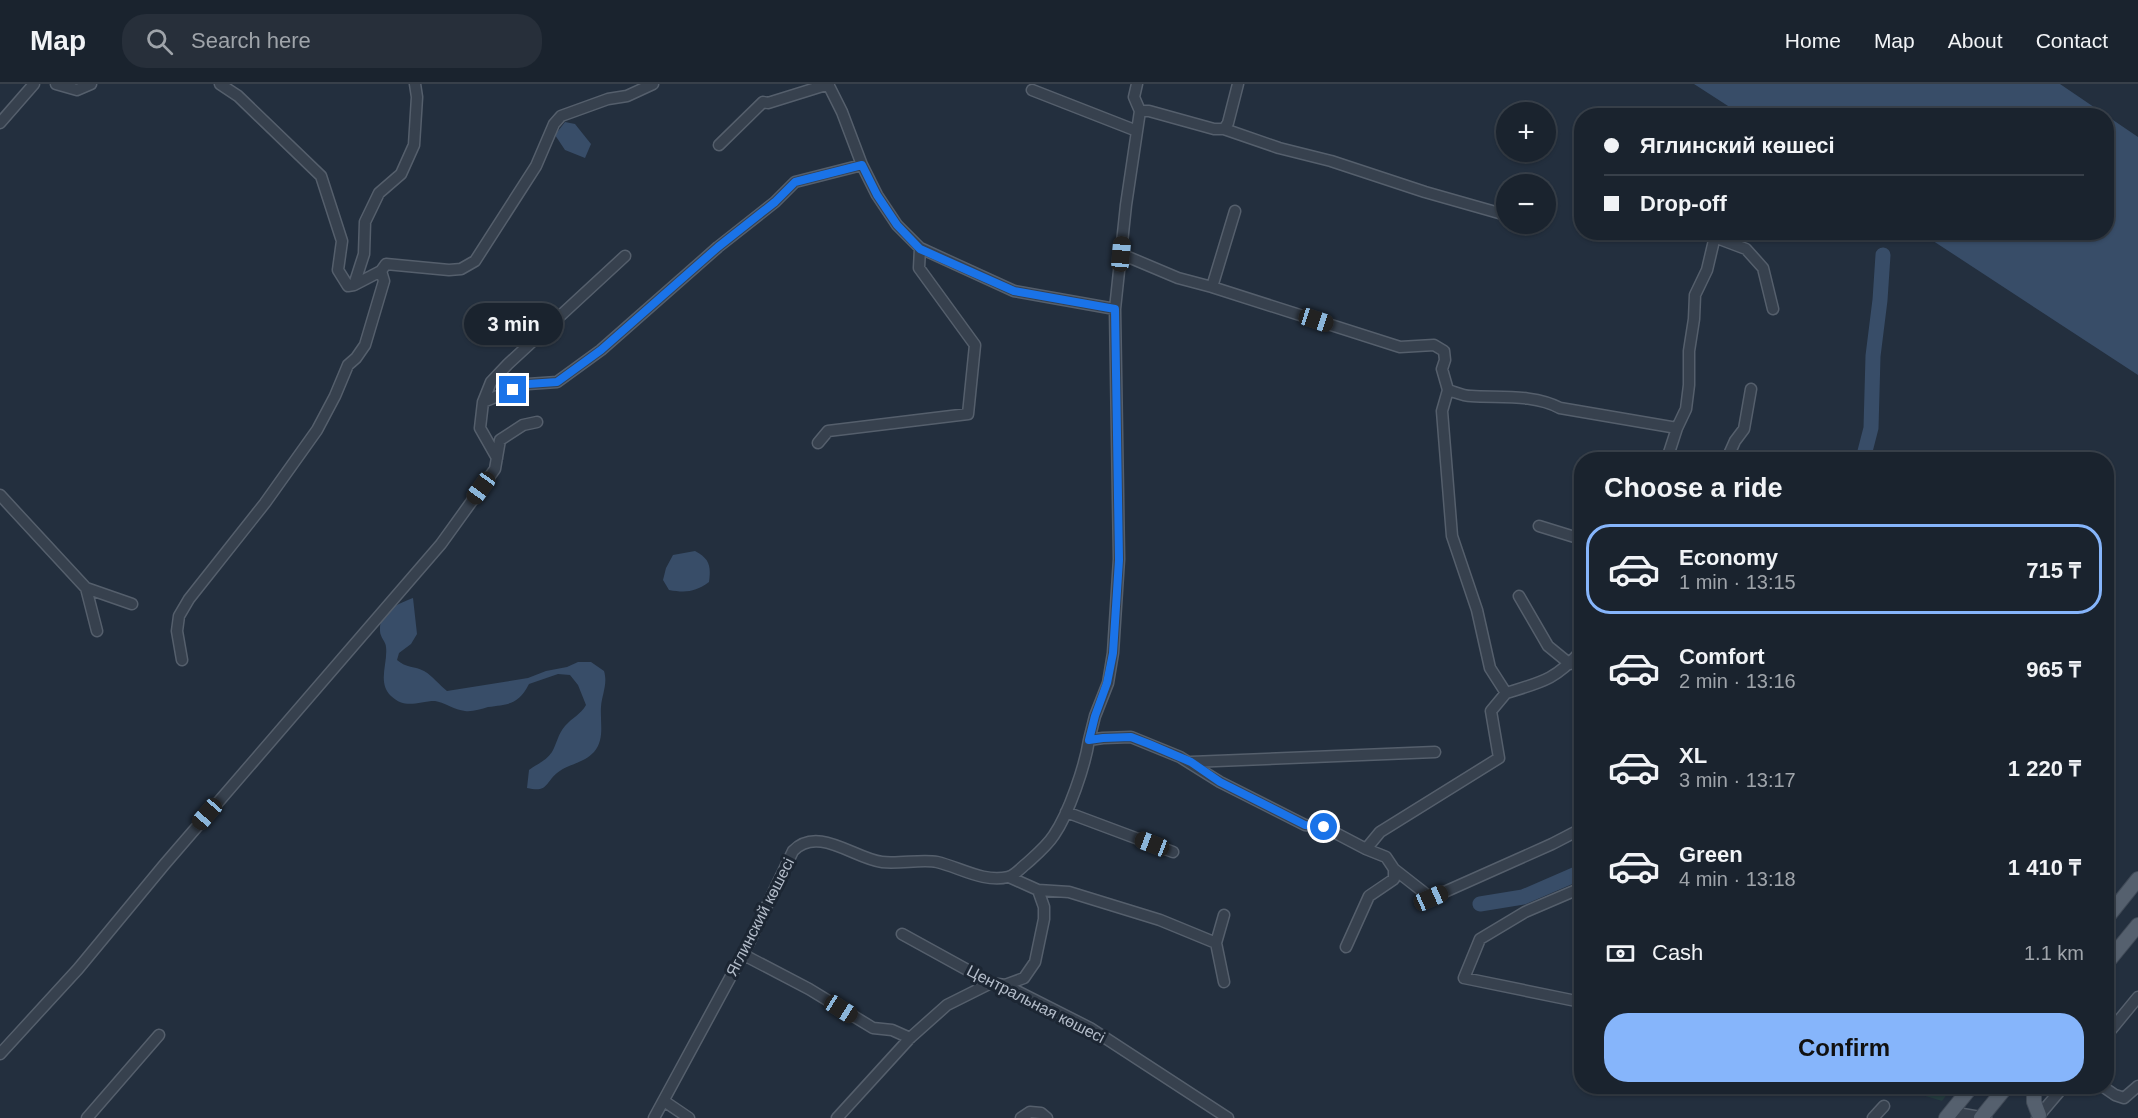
<!DOCTYPE html>
<html lang="en">
<head>
<meta charset="utf-8">
<style>
  :root { --surface:#1a232e; --page:#272f3a; --text:#f1f3f6; --muted:#9fa4aa; --line:#38404a; --accent:#86b5fb }
  body { margin:0; font-family:Arial,sans-serif; background:var(--page); color:var(--text); height:100vh; display:flex; flex-direction:column; font-size:22px; white-space:nowrap }
  * { box-sizing:border-box; margin:0 }
  p { font-size:20px; color:var(--muted) }
  .icon { flex:none; width:33px; height:33px; fill:none; stroke:currentColor; stroke-width:2; stroke-linecap:round; stroke-linejoin:round }
  .map { position:relative; flex:1; overflow:hidden }
  .sheet { position:absolute; left:1574px; top:368px; width:540px; height:642px; display:flex; flex-direction:column; background:var(--surface); border-radius:24px; box-shadow:0 2px 4px #0004,0 0 0 2px var(--line) }
  .sheet>* { flex:none }
  .top-card { position:absolute; left:1574px; top:24px; width:540px; height:132px; border-radius:24px; box-shadow:0 2px 4px #0004,0 0 0 2px var(--line); display:grid; align-content:center; height:132px; padding:0 30px; background:var(--surface) }
  .fabs { position:absolute; left:1496px; top:18px; display:grid; gap:12px }
  .fabs a { display:grid; place-items:center; width:60px; height:60px; border-radius:50%; background:var(--surface); box-shadow:0 2px 4px #0004,0 0 0 2px var(--line); font-size:30px }
  .end { position:absolute; width:27px; height:27px; margin:-14px; border:8px solid #1a73e8; background:#fff; box-shadow:0 0 0 3px #fff }
  .from { border-radius:50% }
  .bubble { position:absolute; height:42px; border-radius:21px; background:var(--surface); box-shadow:0 2px 4px #0004,0 0 0 2px var(--line); font-size:20px; font-weight:700; line-height:42px; text-align:center }
  .car { position:absolute; width:18px; height:36px; margin:-18px -9px; border-radius:8px; box-shadow:0 0 4px 2px #0007; background:linear-gradient(#222 24%,#8ab4d8 0 40%,#222 0 76%,#8ab4d8 0 86%,#222 0) }
  .top-card b { display:flex; align-items:center; gap:21px; height:57px; font-size:22px }
  .top-card b+b { border-top:2px solid var(--line) }
  .top-card i { width:15px; height:15px; background:var(--text) }
  ul { padding:0; list-style:none }
  li { display:flex; align-items:center; gap:18px; height:90px; margin:0 12px 9px; padding:0 18px; border:3px solid transparent; border-radius:24px }
  li div { flex:1 }
  li b { display:block; font-size:22px }
  li em { font-style:normal; font-weight:700 }
  li.on { border-color:var(--accent) }
  li>.icon { width:54px; height:54px; stroke-width:1.5 }
  h2 { padding:0 30px; font-size:27px; line-height:72px }
  .pay { display:flex; align-items:center; gap:15px; height:66px; padding:0 30px; font-size:22px }
  .pay p { margin-inline-start:auto }
  .button { display:flex; gap:12px; margin-top:auto; padding:12px 30px }
  .button a { flex:1; height:69px; border-radius:24px; background:var(--accent); color:#111; font-size:24px; font-weight:700; line-height:69px; text-align:center }
  header { display:flex; align-items:center; gap:36px; box-sizing:border-box; height:84px; padding:0 30px; background:var(--surface); border-bottom:2px solid var(--line) }
  header strong { font-size:28px }
  nav { display:flex; gap:33px; margin-inline-start:auto; font-size:21px }
  .search { width:420px; height:54px; background:var(--page); display:flex; align-items:center; gap:15px; box-sizing:border-box; padding:0 21px; border-radius:24px; color:var(--muted); font-size:22px }
  .map>svg:first-child { display:block }
  .green { fill:#253c3f }
  .water { fill:#384d68 }
  .lines { fill:none; stroke-linecap:round; stroke-linejoin:round }
  .river { stroke:#384d68; stroke-width:15 }
  .minor-casing { stroke:#555f6c; stroke-width:13 }
  .major-casing { stroke:#404a57; stroke-width:16 }
  .minor { stroke:#37414e; stroke-width:10 }
  .major { stroke:#55606e; stroke-width:14 }
  .route { stroke:#1a73e8; stroke-width:8 }
  .labels { text-anchor:middle; dominant-baseline:central; stroke-width:6; stroke-linejoin:round; paint-order:stroke }
  .street-label { font-size:16px; fill:#b3bcc9; stroke:#1c2633 }
</style>
</head>
<body>
<header>
<strong>Map</strong>
<div class="search"><svg class="icon" aria-label="search" viewBox="0 0 24 24"><circle cx="10" cy="10" r="6"/><path d="M15 15l6 6"/></svg>Search here</div>
<nav><a>Home</a><a>Map</a><a>About</a><a>Contact</a></nav>
</header>
<div class="map">
<svg width="2138" height="1034" viewBox="0 0 2138 1034">
  <rect width="100%" height="100%" fill="#232f3e"/>
  <path class="green" d="M1893 1002H1958L1953 1009H1948L1942 1017Z"/>
  <path class="water" d="M1694 0H2060L2138 53V291L1921 149 2106 148V32L1742 31Z
    M565 38 575 40 591 60 585 74 565 66 555 51Z
    M695 467C710 475 711 482 709 498 695 508 686 509 669 506L663 496 666 484 673 471Z
    M413 514 417 550 411 560 399 569 397 576C406 584 415 582 424 587 433 592 439 601 447 607L528 594 546 587 567 583 578 578H591L604 587C608 600 602 610 601 623 600 639 605 655 594 668 584 679 568 680 557 689 545 699 548 709 527 704L529 686C537 680 546 677 552 668 557 659 558 650 565 642 572 634 581 630 586 621L578 601 570 591 558 590 529 600C518 621 509 620 488 623 481 625 472 628 465 627 455 626 443 618 435 617 418 617 406 626 391 612 377 598 388 580 386 563 386 558 380 553 380 547 379 527 398 520 413 514Z"/>
  <g class="lines">
    <path class="river" d="M1863 375 1871 344 1873 272 1880 216 1883 171
      M1480 820 1523 813 1581 788"/>
    <defs>
      <path id="minor" d="M56 0 77 6 91 0
        M220 0 238 12 321 92 342 157 338 186 348 202 354 201
        M828 0 842 28 862 81 877 111 897 141 920 164 1014 207 1115 225
        M1032 6 1137 47
        M1140 27H1149L1214 45H1224L1279 64 1331 77 1425 108 1506 131
        M0 39 34 0
        M1224 45 1228 39 1238 0
        M719 61 763 18 768 19 829 0
        M1701 148 1746 165 1763 184 1773 225
        M1121 170 1178 194 1212 203 1400 263 1434 261 1444 267 1445 276 1442 285 1448 306C1455 308 1463 312 1471 312 1500 314 1534 310 1560 324L1677 344
        M381 187 386 180 449 186 461 185 475 177 536 82 554 40 561 32 608 15 627 12 653 0
        M1212 203 1235 127
        M483 318 528 300 557 298 601 266 718 163 775 118 795 98 862 81
        M818 359 828 347 968 330 975 261 919 184 920 164
        M497 374 480 344 483 318 491 298 508 280 625 172
        M1667 375 1677 344 1686 325 1689 301V267L1694 235 1695 211 1707 186 1716 148
        M1727 375 1735 357 1744 345 1751 305
        M0 411 86 504 132 520
        M1539 442 1581 455
        M86 504 97 547
        M1519 512 1548 562 1570 580
        M182 576 177 547 179 532 189 515 265 419 317 346 335 312 348 281 356 274 365 261 384 197 381 187 354 201 364 170 365 138 379 109 401 90 414 61 417 13 415 0
        M1506 609C1542 598 1555 596 1581 567
        M1089 656 1095 632 1108 599 1113 569 1119 475 1115 225 1126 121 1140 27 1134 13 1137 0
        M1191 678 1435 668
        M1066 728 1173 768
        M1366 765 1380 748 1499 674 1491 627 1506 609 1490 584 1477 526 1452 452 1442 327 1448 306
        M1009 793 1038 806 1069 808 1160 836 1216 859 1224 831
        M1581 804 1525 828 1480 855 1464 894 1581 918
        M902 850 991 899 1005 901 1090 944 1228 1034
        M1216 859 1224 898
        M1346 863 1369 812 1394 795V785
        M742 870 809 905 873 944 892 946 910 954
        M1005 901 1024 894 1035 878 1044 835V823L1038 806
        M2106 952 2138 913
        M0 970 78 885 164 781 441 460 495 385 500 356 523 341 537 338
        M2102 1002 2115 1011 2124 1014 2138 1002
        M664 1017 689 1034
        M1951 1028 1986 1034
        M87 1034 159 951
        M654 1034 750 857 793 767C818 741 855 775 882 778 899 780 923 775 937 778 959 783 984 799 1008 793 1014 792 1021 784 1026 780 1036 771 1047 762 1054 751 1069 729 1085 682 1089 656L1103 654 1131 653 1180 673 1220 698 1305 741 1324 743 1366 765 1386 773 1394 785 1431 814 1552 760 1581 745
        M837 1034 910 954 947 921 991 899
        M1021 1034 1030 1028 1041 1029 1047 1034
        M1873 1034 1884 1022
        M2037 1034 2064 1002"/>
      <path id="major" d="M2106 835 2138 795
        M2106 880 2138 841
        M2034 1002V1018L2039 1031
        M1946 1034 1972 1002
        M1981 1034 2007 1002"/>
    </defs>
    <use href="#minor" class="minor-casing"/>
    <use href="#major" class="major-casing"/>
    <use href="#minor" class="minor"/>
    <use href="#major" class="major"/>
  </g>
  <g class="lines">
    <path class="route" d="M513 306 528 300 557 298 601 266 718 163 775 118 795 98 862 81 877 111 897 141 920 165 1014 207 1115 225 1119 476 1113 569 1107 599 1095 632 1089 656 1103 654 1131 653 1149 660 1191 678 1220 698 1305 741 1324 743"/>
  </g>
  <g class="labels">
    <g class="street-label">
      <text transform="translate(760 833) rotate(-63)">Яглинский көшесі</text>
      <text transform="translate(1036 920) rotate(27)">Центральная көшесі</text>
    </g>
  </g>
</svg>
<div class="fabs">
<a>+</a>
<a>−</a>
</div>
<i class="end from" style="left:1324px;top:743px"></i>
<i class="end" style="left:513px;top:306px"></i>
<div class="bubble" style="left:464px;top:219px;width:99px">3 min</div>
<i class="car" style="left:1121px;top:170px;rotate:5deg"></i>
<i class="car" style="left:1316px;top:236px;rotate:108deg"></i>
<i class="car" style="left:481px;top:404px;rotate:216deg"></i>
<i class="car" style="left:207px;top:730px;rotate:221deg"></i>
<i class="car" style="left:1152px;top:760px;rotate:291deg"></i>
<i class="car" style="left:1431px;top:814px;rotate:66deg"></i>
<i class="car" style="left:841px;top:925px;rotate:122deg"></i>
<div class="top-card">
<b><i class="from"></i>Яглинский көшесі</b>
<b><i></i>Drop-off</b>
</div>
<section class="sheet">
<h2>Choose a ride</h2>
<ul>
<li class="on"><svg class="icon" aria-label="car" viewBox="0 0 24 24"><path d="M5 17H2v-5l4-1 3-4h7l3 4 3 1v5h-3M9 17h6M6 11h13"/><circle cx="7" cy="17" r="2"/><circle cx="17" cy="17" r="2"/></svg><div><b>Economy</b><p>1 min · 13:15</p></div><em>715 ₸</em></li>
<li><svg class="icon" aria-label="car" viewBox="0 0 24 24"><path d="M5 17H2v-5l4-1 3-4h7l3 4 3 1v5h-3M9 17h6M6 11h13"/><circle cx="7" cy="17" r="2"/><circle cx="17" cy="17" r="2"/></svg><div><b>Comfort</b><p>2 min · 13:16</p></div><em>965 ₸</em></li>
<li><svg class="icon" aria-label="car" viewBox="0 0 24 24"><path d="M5 17H2v-5l4-1 3-4h7l3 4 3 1v5h-3M9 17h6M6 11h13"/><circle cx="7" cy="17" r="2"/><circle cx="17" cy="17" r="2"/></svg><div><b>XL</b><p>3 min · 13:17</p></div><em>1 220 ₸</em></li>
<li><svg class="icon" aria-label="car" viewBox="0 0 24 24"><path d="M5 17H2v-5l4-1 3-4h7l3 4 3 1v5h-3M9 17h6M6 11h13"/><circle cx="7" cy="17" r="2"/><circle cx="17" cy="17" r="2"/></svg><div><b>Green</b><p>4 min · 13:18</p></div><em>1 410 ₸</em></li>
</ul>
<div class="pay"><svg class="icon" aria-label="cash" viewBox="0 0 24 24"><path d="M3 7h18v10H3z"/><circle cx="12" cy="12" r="2"/></svg>Cash<p>1.1 km</p></div>
<div class="button"><a>Confirm</a></div>
</section>
</div>
</body>
</html>
